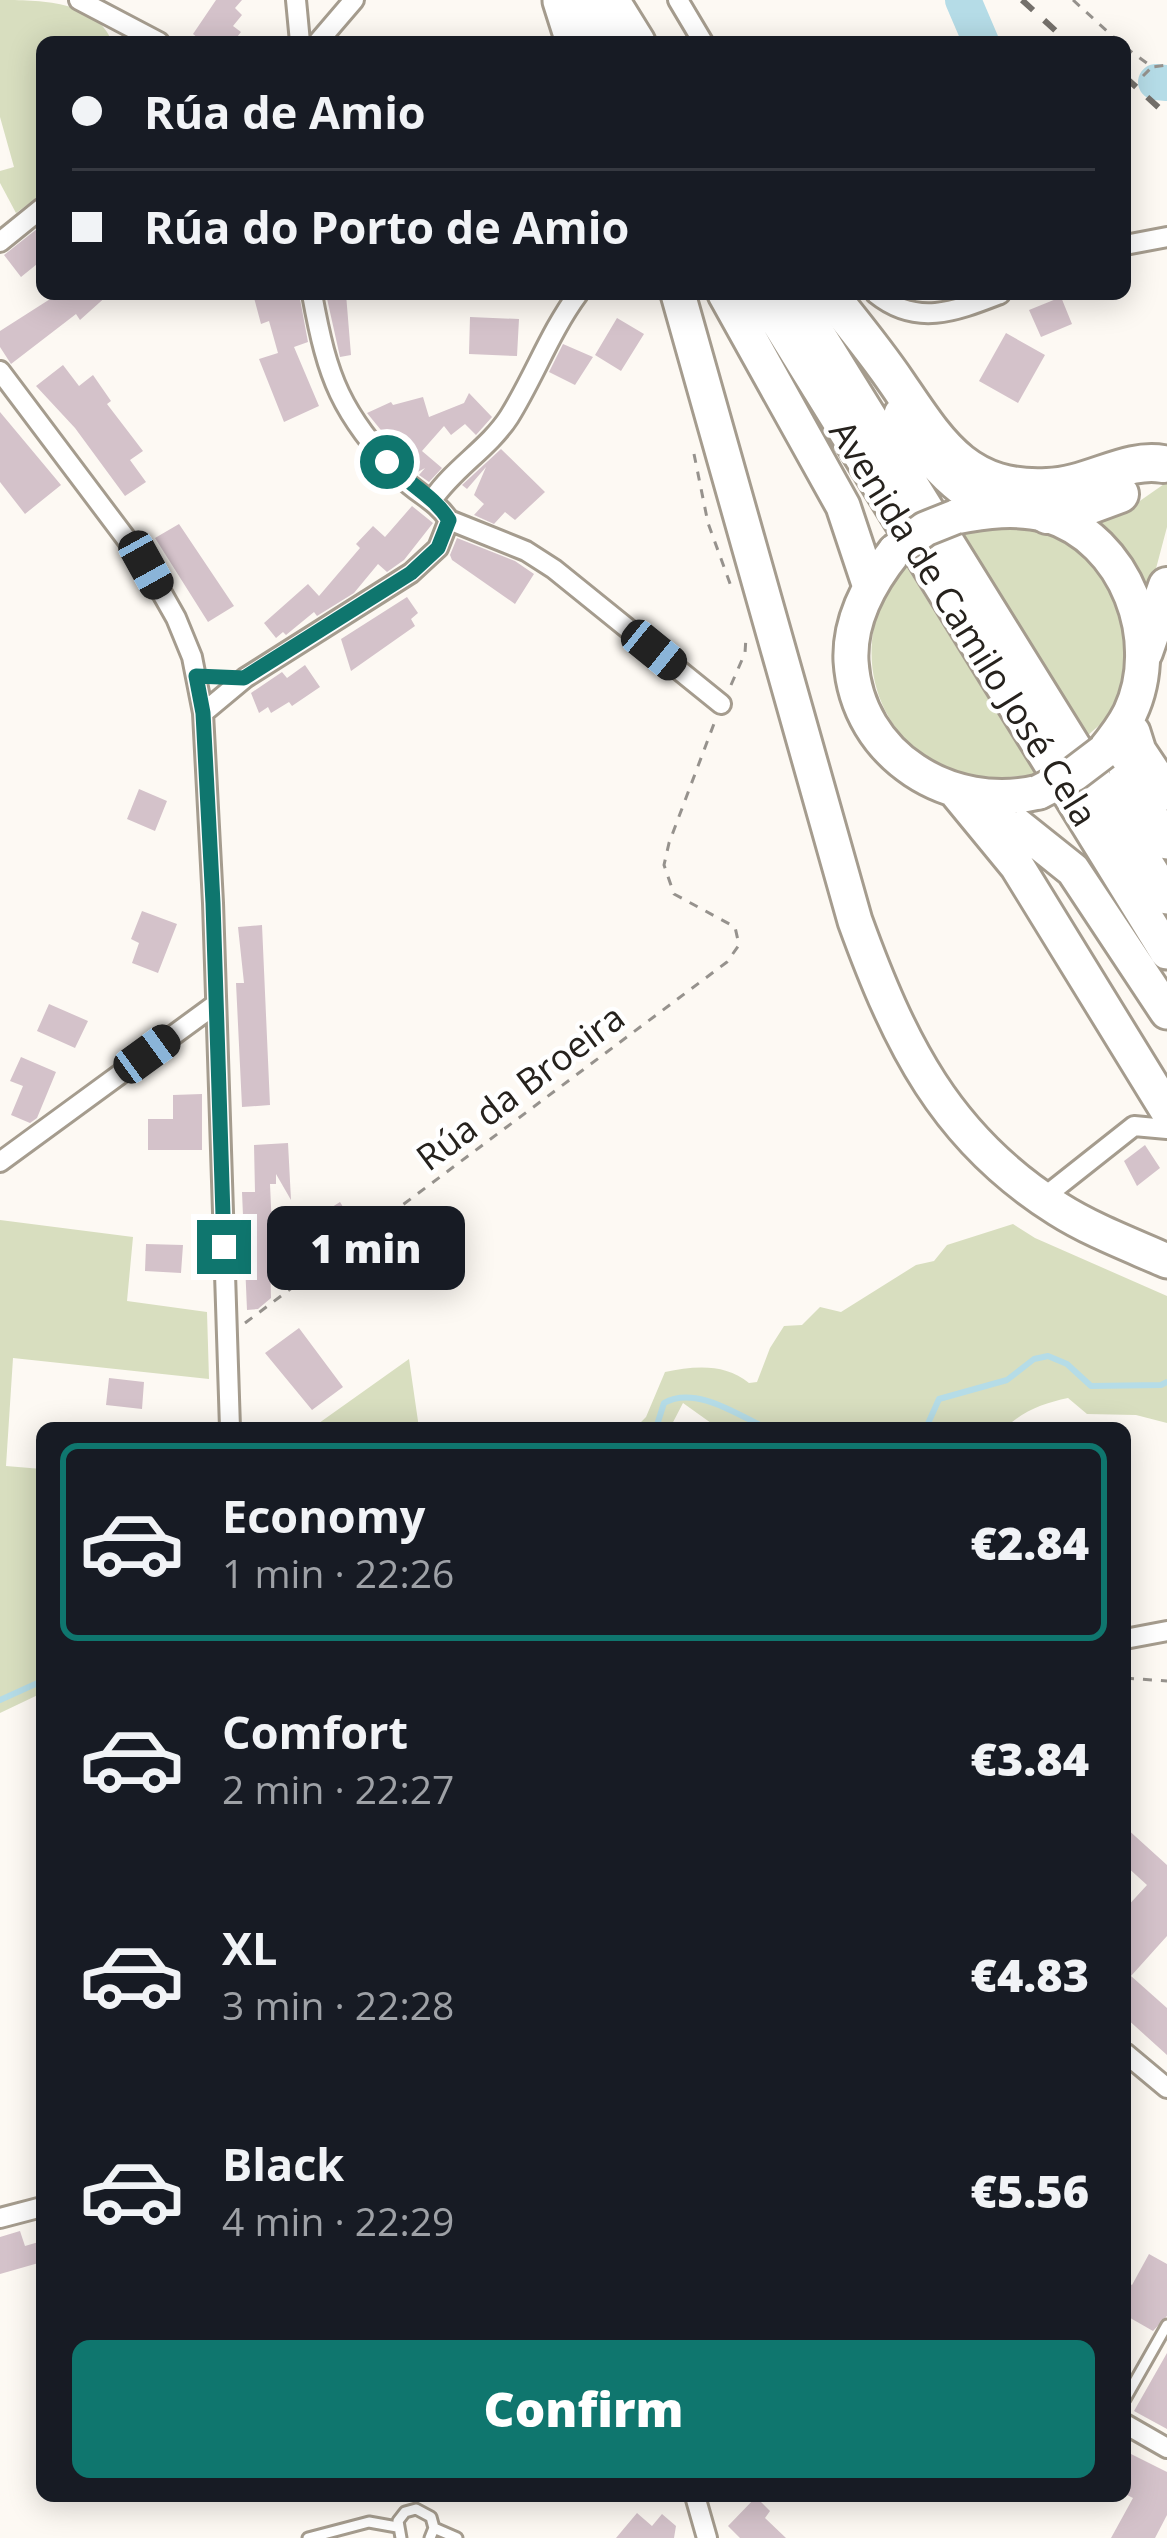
<!DOCTYPE html>
<html lang="en">
<head>
<meta charset="utf-8">
<style>
  :root { --surface:#171b24; --page:#242831; --text:#f1f3f6; --muted:#9ea1a6; --line:#363941; --accent:#0f766e }
  body { margin:0; font-family:"Open Sans",sans-serif; background:var(--page); color:var(--text); height:100vh; display:flex; flex-direction:column; font-size:45px; white-space:nowrap }
  * { box-sizing:border-box; margin:0 }
  p { font-size:39px; color:var(--muted) }
  .icon { flex:none; width:66px; height:66px; fill:none; stroke:currentColor; stroke-width:2; stroke-linecap:round; stroke-linejoin:round }
  .map { position:relative; flex:1; overflow:hidden }
  .details { position:absolute; left:36px; top:1422px; width:1095px; height:1080px; display:flex; flex-direction:column; background:var(--surface); border-radius:18px; box-shadow:0 6px 30px #0003 }
  .details>* { flex:none }
  .banner { position:absolute; left:36px; top:36px; width:1095px; height:264px; border-radius:18px; box-shadow:0 6px 30px #0003; display:grid; align-content:center; height:264px; padding:0 36px; background:var(--surface) }
  .end { position:absolute; width:54px; height:54px; margin:-27px; border:15px solid #0f766e; background:#fff; box-shadow:0 0 0 6px #fff }
  .from { border-radius:50% }
  .bubble { position:absolute; height:84px; border-radius:18px; background:var(--surface); box-shadow:0 6px 30px #0003; font-size:39px; font-weight:800; line-height:84px; text-align:center }
  .car { position:absolute; width:36px; height:72px; margin:-36px -18px; border-radius:15px; box-shadow:0 0 9px 3px #0007; background:linear-gradient(#222 24%,#8ab4d8 0 40%,#222 0 76%,#8ab4d8 0 86%,#222 0) }
  .banner b { display:flex; align-items:center; gap:42px; height:114px; font-size:45px }
  .banner b+b { border-top:3px solid var(--line) }
  .banner i { width:30px; height:30px; background:var(--text) }
  ul { padding:21px 0 0; list-style:none }
  li { display:flex; align-items:center; gap:36px; height:198px; margin:0 24px 18px; padding:0 12px; border:6px solid transparent; border-radius:18px }
  li div { flex:1 }
  li b { display:block; font-size:45px }
  li em { font-style:normal; font-weight:800 }
  li.selected { border-color:var(--accent) }
  li>.icon { width:108px; height:108px; stroke-width:1.5 }
  .primary-button { display:flex; gap:24px; margin-top:auto; padding:24px 36px }
  .primary-button a { flex:1; height:138px; border-radius:18px; background:var(--accent); color:#fff; font-size:48px; font-weight:800; line-height:138px; text-align:center }
  .map>svg:first-child { display:block }
  .green { fill:#d8debf }
  .lines { fill:none; stroke-linecap:round; stroke-linejoin:round }
  .stream { stroke:#b5dce7; stroke-width:6 }
  .river { stroke:#b5dce7; stroke-width:36 }
  .building { fill:#d4c2ca }
  .service-casing { stroke:#a59c8e; stroke-width:15 }
  .minor-casing { stroke:#a59c8e; stroke-width:24 }
  .trunk-casing { stroke:#a59c8e; stroke-width:39 }
  .motorway-casing { stroke:#a59c8e; stroke-width:42 }
  .path { stroke:#96928d; stroke-width:3; stroke-dasharray:9 9; stroke-linecap:butt }
  .service { stroke:#fff; stroke-width:9 }
  .minor { stroke:#fff; stroke-width:18 }
  .trunk { stroke:#fff; stroke-width:33 }
  .motorway { stroke:#fff; stroke-width:36 }
  .rail { stroke:#74706b; stroke-width:6; stroke-dasharray:15 15; stroke-linecap:butt }
  .trunk-bridge-casing { stroke:#a59c8e; stroke-width:39; stroke-linecap:butt }
  .trunk-bridge { stroke:#fff; stroke-width:33 }
  .route { stroke:#0f766e; stroke-width:15 }
  .labels { text-anchor:middle; dominant-baseline:central; stroke-width:9; stroke-linejoin:round; paint-order:stroke }
  .street-label { font-size:36px; fill:#26221d; stroke:#fff }
</style>
</head>
<body>
<div class="map">
<svg width="1167" height="2538" viewBox="0 0 1167 2538">
  <rect width="100%" height="100%" fill="#fdf9f3"/>
  <path class="green" d="M0 0C37 0 97 0 112 42H42V194L16 213 0 183V171L14 167 0 117Z
    M1167 482V527L1149 595 1124 552 1093 519 1134 505Z
    M999 523C1025 526 1047 529 1070 543 1122 573 1145 657 1113 709 1108 719 1096 728 1087 736L962 532Z
    M906 566 1035 774C998 780 958 779 926 757 861 712 854 621 906 566Z
    M0 1220 133 1237 127 1301 207 1312 209 1379 13 1358 6 1466 42 1469V1693L0 1713Z
    M1013 1224 1035 1238 1167 1296V1423L1136 1415 1087 1414 1068 1398C1044 1403 1023 1411 1005 1428H718L683 1403 670 1428H577H635L646 1417 665 1372C694 1366 725 1363 749 1383L757 1382 770 1348 784 1326 802 1325 820 1307 841 1312 916 1265 934 1261 947 1245Z
    M409 1359 419 1428H312Z"/>
  <g class="lines">
    <path class="stream" d="M656 1428 664 1403C695 1385 738 1415 766 1428
      M926 1428 939 1399 1007 1380 1034 1359 1048 1356 1067 1364 1091 1386 1161 1385 1167 1382
      M0 1700 42 1681"/>
    <path class="river" d="M963 0 981 42
      M1156 82 1167 83"/>
  </g>
  <path class="building" d="M216 0H242L235 8 242 15 233 26 241 32 233 42H203L193 34Z
    M42 225V260L21 277 4 255Z
    M58 294H109L80 320 76 314 11 364 0 347V331Z
    M253 294H299L308 342 294 347 319 406 284 422 259 359 278 353 269 321 261 324Z
    M326 294H346L351 355 340 357Z
    M1061 297 1072 324 1041 337 1029 310Z
    M470 317 519 319 517 356 469 354Z
    M617 318 644 334 621 371 595 355Z
    M1006 333 1045 355 1018 403 979 381Z
    M563 344 593 357 575 385 549 372Z
    M63 365 79 386 93 375 111 401 107 404 143 451 130 460 146 482 125 496 75 428 36 386Z
    M469 393 492 417 476 435 465 424 451 435 444 426 422 451 442 468 429 482 419 475 425 468 416 473 367 413 391 402 393 405 423 397 429 417 464 403Z
    M0 412 61 485 25 514 0 482Z
    M501 449 545 492 515 520 505 512 494 524 474 515 484 504 474 495 486 467 467 489 462 485Z
    M412 506 433 523 404 560 387 572 378 564 354 593 317 616 314 612 286 635 283 632 276 638 264 623 308 584 319 596 360 548 356 544 373 526 385 537Z
    M179 524 234 606 208 622 155 538Z
    M457 538 515 561 534 574 515 604 452 560 450 555Z
    M407 597 418 613 411 619 415 626 351 671 341 639Z
    M305 665 320 687 292 706 289 702 271 713 268 707 259 713 251 693 282 672 287 678Z
    M139 789 167 801 155 831 127 819Z
    M142 911 177 924 158 973 132 963 139 943 131 939Z
    M262 925 270 1105 242 1107 236 983H244L238 927Z
    M49 1004 88 1021 75 1048 37 1031Z
    M21 1057 56 1072 37 1118 30 1123 11 1115 23 1086 10 1081Z
    M202 1094V1150H148V1119H173V1095Z
    M288 1143 291 1200 276 1174V1184H270L272 1229H278L279 1252 270 1253 271 1298 258 1309 247 1310 242 1192H255L254 1145Z
    M1145 1145 1160 1168 1137 1186 1124 1161Z
    M340 1202 356 1228 321 1250 305 1224Z
    M146 1244 183 1245 181 1273 145 1271Z
    M299 1328 343 1387 312 1410 265 1353Z
    M109 1378 144 1382 142 1409 106 1405Z
    M1125 1827 1167 1865V1936L1131 1976 1167 2008V2055L1125 2017V1909L1147 1885 1125 1865Z
    M20 2231 25 2246 42 2241V2262L0 2274V2237Z
    M1149 2254 1167 2264V2316L1153 2331 1125 2315V2281L1132 2285Z
    M1167 2353V2429L1134 2411Z
    M1125 2451 1167 2472V2515L1155 2538H1111L1133 2498 1125 2494Z
    M756 2497 770 2511 765 2518 786 2538H740L728 2526Z
    M637 2513 652 2526 662 2514 676 2526 674 2538H616Z"/>
  <g class="lines">
    <defs>
      <path id="service" d="M1125 2399 1167 2325
        M434 2528 457 2538
        M308 2538 369 2522 397 2527
        M401 2538 398 2521 405 2512 416 2509 431 2517 434 2528 430 2538"/>
      <path id="minor" d="M79 0 159 42
        M296 0 300 42
        M678 0 703 42
        M318 42 354 0
        M0 242 42 208
        M1125 245 1167 237
        M876 294C917 327 956 311 1000 294
        M0 371 146 565 176 618 192 657 203 713 213 903 230 1428
        M433 499C454 468 489 448 509 417 534 377 550 332 578 294
        M449 520 526 551 554 569 721 704
        M203 713 245 678 411 573 438 548 449 520C436 500 417 494 401 477 340 411 328 381 312 294
        M0 1162 216 1004
        M1043 1198 1134 1126 1167 1129
        M1125 1639 1167 1631
        M1125 2053 1167 2088
        M0 2218 42 2207
        M1125 2424 1167 2448
        M695 2496 707 2538"/>
      <path id="trunk" d="M578 0 605 42
        M612 0 638 42
        M560 1 573 42
        M678 294 855 921C899 1042 945 1138 1058 1209 1091 1230 1131 1245 1167 1261
        M725 294 843 506 870 587
        M761 294 1167 952
        M793 294 1167 897
        M901 414C928 458 948 483 994 510
        M955 517C985 511 1017 507 1047 515 1127 539 1164 641 1130 713 1123 727 1113 740 1103 752
        M895 551C870 582 849 619 851 661 857 757 951 813 1039 792
        M1133 732 1139 751 1167 793
        M1115 737 1131 784 1167 842
        M957 793 1017 866 1167 1110
        M983 798 1073 870 1167 1012"/>
      <path id="motorway" d="M829 294C852 323 876 352 897 383 938 443 965 491 1047 487 1089 486 1127 457 1163 464
        M1047 515 1074 511 1120 494
        M1144 652 1167 586"/>
    </defs>
    <use href="#service" class="service-casing"/>
    <use href="#minor" class="minor-casing"/>
    <use href="#trunk" class="trunk-casing"/>
    <use href="#motorway" class="motorway-casing"/>
    <path class="path" d="M1073 0 1119 42
      M1125 47 1152 67 1167 65
      M1143 76 1151 68
      M694 454 708 523 732 589
      M731 685 745 653 746 637
      M245 1323 727 962 739 945 735 927 674 894 664 865 669 843 715 721
      M1125 1678 1167 1681"/>
    <use href="#service" class="service"/>
    <use href="#minor" class="minor"/>
    <use href="#trunk" class="trunk"/>
    <use href="#motorway" class="motorway"/>
    <path class="rail" d="M1022 0 1068 42
      M1125 77 1167 115"/>
    <defs>
      <path id="trunk-bridge" d="M895 551 925 529 955 517
        M1039 792 1074 774 1103 752"/>
    </defs>
    <use href="#trunk-bridge" class="trunk-bridge-casing"/>
    <use href="#trunk-bridge" class="trunk-bridge"/>
  </g>
  <g class="lines">
    <path class="route" d="M224 1247 213 903 203 713 196 676 244 678 411 573 438 548 449 520C434 496 407 483 387 462"/>
  </g>
  <g class="labels">
    <g class="street-label">
      <text transform="translate(964 623) rotate(58)">Avenida de Camilo José Cela</text>
      <text transform="translate(520 1087) rotate(-37)">Rúa da Broeira</text>
    </g>
  </g>
</svg>
<i class="end from" style="left:387px;top:462px"></i>
<i class="end" style="left:224px;top:1247px"></i>
<div class="bubble" style="left:267px;top:1206px;width:198px">1 min</div>
<i class="car" style="left:146px;top:565px;rotate:151deg"></i>
<i class="car" style="left:654px;top:650px;rotate:129deg"></i>
<i class="car" style="left:147px;top:1054px;rotate:54deg"></i>
<div class="banner">
<b><i class="from"></i>Rúa de Amio</b>
<b><i></i>Rúa do Porto de Amio</b>
</div>
<section class="details">
<ul>
<li class="selected"><svg class="icon" aria-label="car" viewBox="0 0 24 24"><path d="M5 17H2v-5l4-1 3-4h7l3 4 3 1v5h-3M9 17h6M6 11h13"/><circle cx="7" cy="17" r="2"/><circle cx="17" cy="17" r="2"/></svg><div><b>Economy</b><p>1 min · 22:26</p></div><em>€2.84</em></li>
<li><svg class="icon" aria-label="car" viewBox="0 0 24 24"><path d="M5 17H2v-5l4-1 3-4h7l3 4 3 1v5h-3M9 17h6M6 11h13"/><circle cx="7" cy="17" r="2"/><circle cx="17" cy="17" r="2"/></svg><div><b>Comfort</b><p>2 min · 22:27</p></div><em>€3.84</em></li>
<li><svg class="icon" aria-label="car" viewBox="0 0 24 24"><path d="M5 17H2v-5l4-1 3-4h7l3 4 3 1v5h-3M9 17h6M6 11h13"/><circle cx="7" cy="17" r="2"/><circle cx="17" cy="17" r="2"/></svg><div><b>XL</b><p>3 min · 22:28</p></div><em>€4.83</em></li>
<li><svg class="icon" aria-label="car" viewBox="0 0 24 24"><path d="M5 17H2v-5l4-1 3-4h7l3 4 3 1v5h-3M9 17h6M6 11h13"/><circle cx="7" cy="17" r="2"/><circle cx="17" cy="17" r="2"/></svg><div><b>Black</b><p>4 min · 22:29</p></div><em>€5.56</em></li>
</ul>
<div class="primary-button"><a>Confirm</a></div>
</section>
</div>
</body>
</html>
